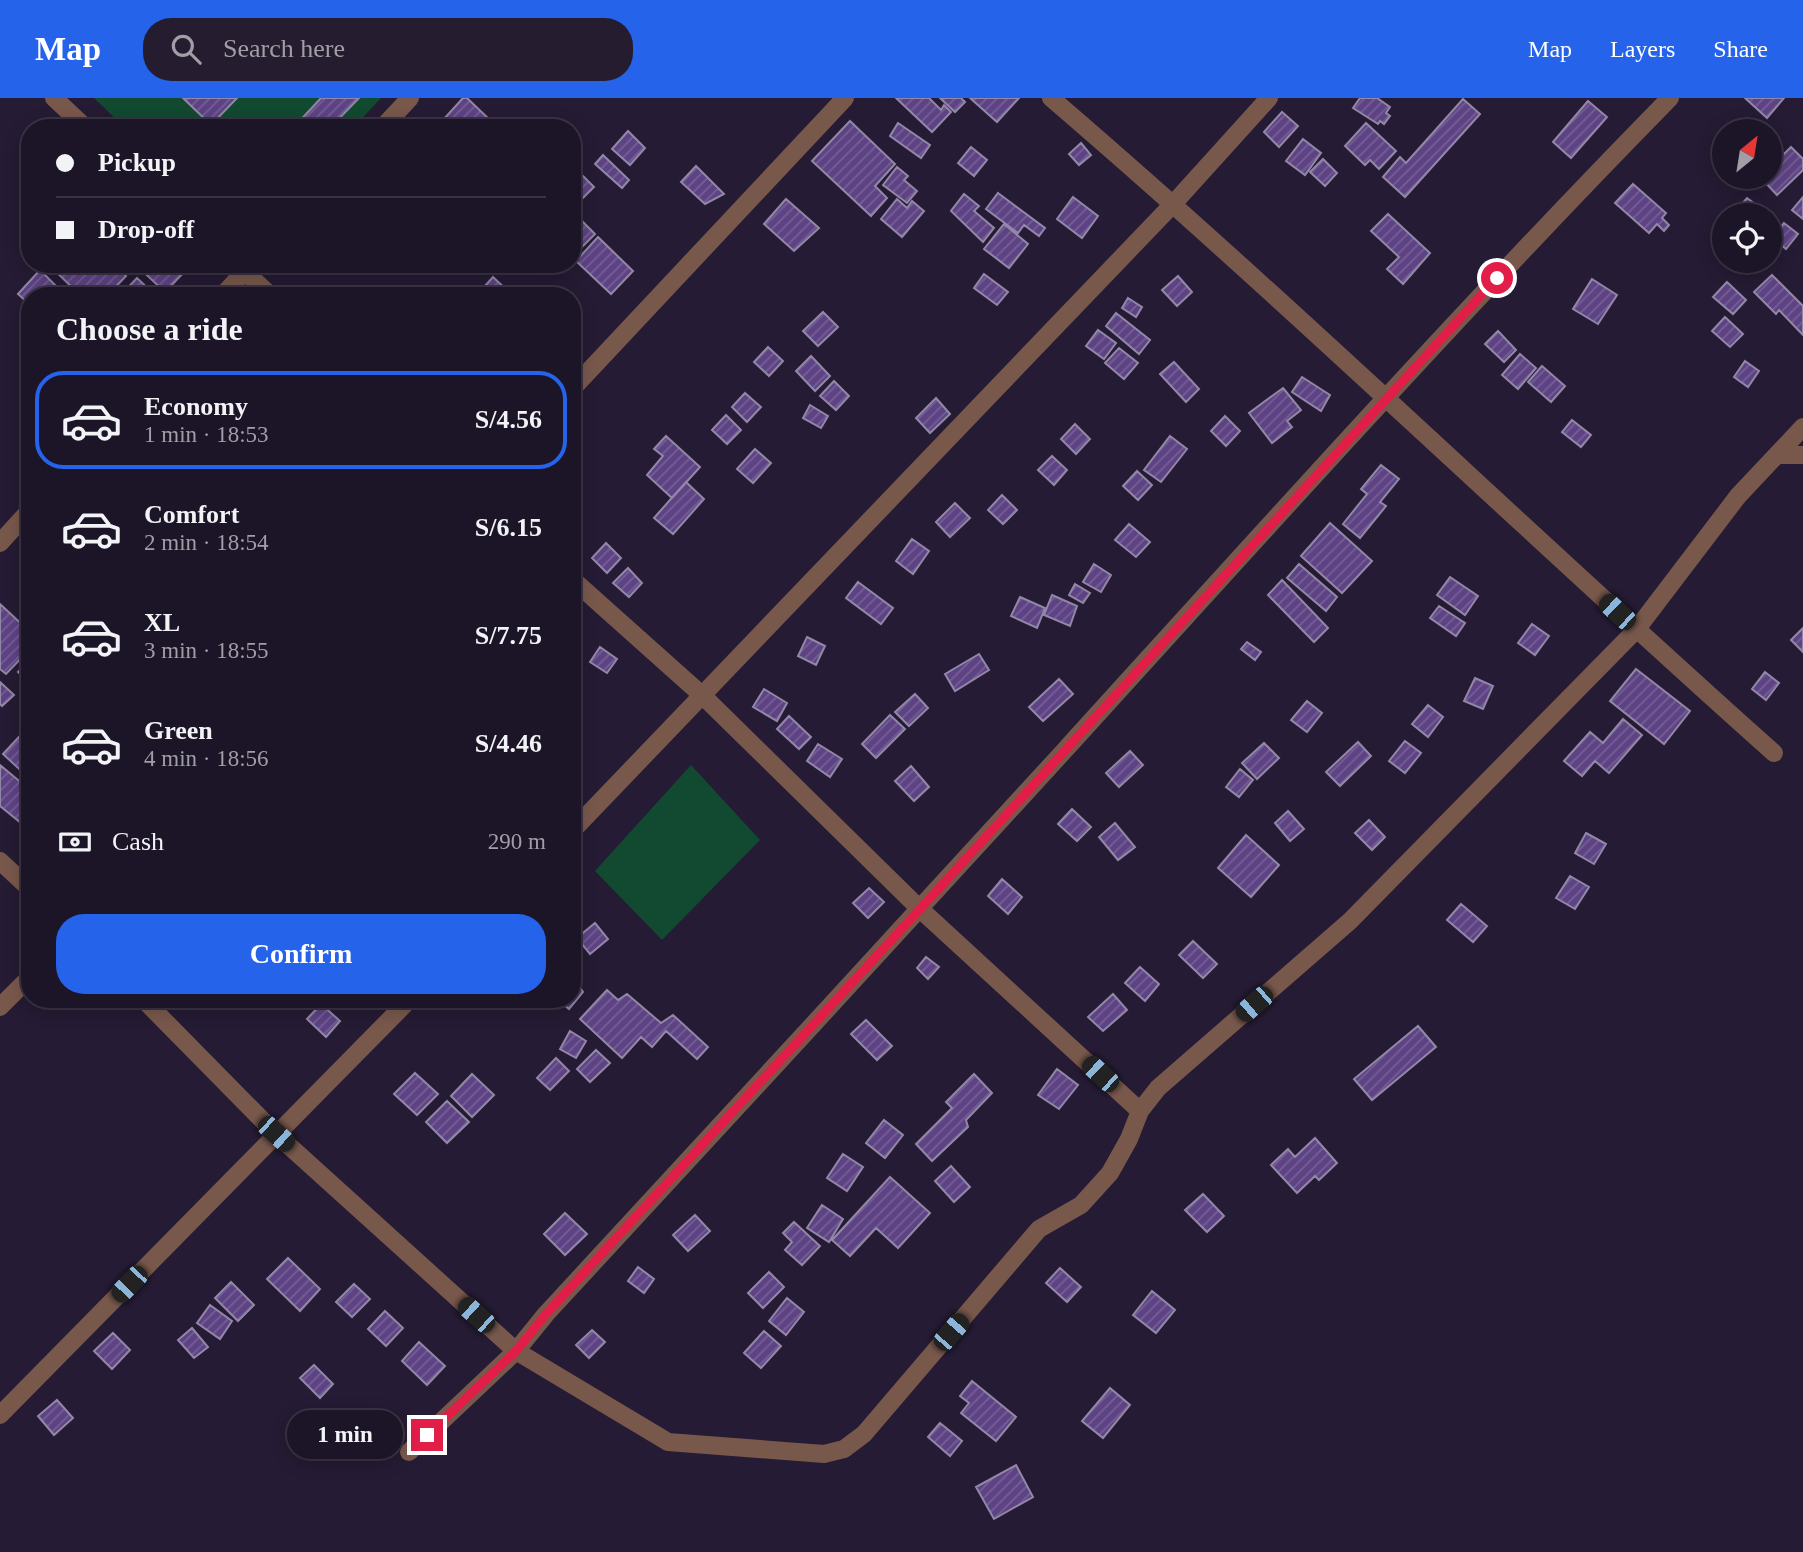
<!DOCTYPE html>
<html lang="en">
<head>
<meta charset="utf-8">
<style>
  :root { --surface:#1c1427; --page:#251d2f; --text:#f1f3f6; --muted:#a09ea7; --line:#3a3344; --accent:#2563eb }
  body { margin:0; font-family:Georgia,serif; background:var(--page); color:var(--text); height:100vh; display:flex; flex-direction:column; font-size:26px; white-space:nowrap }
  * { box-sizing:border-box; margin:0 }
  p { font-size:23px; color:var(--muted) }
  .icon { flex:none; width:38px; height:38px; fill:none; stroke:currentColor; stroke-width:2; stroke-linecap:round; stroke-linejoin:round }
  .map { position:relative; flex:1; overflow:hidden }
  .details { position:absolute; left:21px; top:189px; width:560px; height:721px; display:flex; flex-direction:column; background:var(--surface); border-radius:28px; box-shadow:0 4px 18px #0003,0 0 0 2px var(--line) }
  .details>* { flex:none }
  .banner { position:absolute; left:21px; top:21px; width:560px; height:154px; border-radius:28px; box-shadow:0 4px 18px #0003,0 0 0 2px var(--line); display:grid; align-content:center; height:154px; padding:0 35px; background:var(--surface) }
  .needle { width:46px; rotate:30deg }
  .buttons { position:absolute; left:1712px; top:21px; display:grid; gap:14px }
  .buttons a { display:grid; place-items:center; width:70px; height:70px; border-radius:50%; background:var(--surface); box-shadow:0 4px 18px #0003,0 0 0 2px var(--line); font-size:35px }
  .end { position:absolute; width:32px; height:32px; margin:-16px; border:9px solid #e11d48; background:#fff; box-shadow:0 0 0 4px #fff }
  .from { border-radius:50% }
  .bubble { position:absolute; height:49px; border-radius:24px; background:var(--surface); box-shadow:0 4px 18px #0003,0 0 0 2px var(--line); font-size:23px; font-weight:700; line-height:49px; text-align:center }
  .car { position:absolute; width:21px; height:42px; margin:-21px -10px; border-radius:9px; box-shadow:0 0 5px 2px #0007; background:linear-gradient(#222 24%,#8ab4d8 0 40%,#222 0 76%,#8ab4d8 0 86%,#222 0) }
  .banner b { display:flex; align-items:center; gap:24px; height:66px; font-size:26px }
  .banner b+b { border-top:2px solid var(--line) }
  .banner i { width:18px; height:18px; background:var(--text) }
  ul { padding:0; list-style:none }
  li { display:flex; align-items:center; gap:21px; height:98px; margin:0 14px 10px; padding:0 21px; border:4px solid transparent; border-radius:28px }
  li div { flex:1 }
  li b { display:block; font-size:26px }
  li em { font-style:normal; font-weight:700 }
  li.selected { border-color:var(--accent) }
  li>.icon { width:63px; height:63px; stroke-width:1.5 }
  h2 { padding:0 35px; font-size:32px; line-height:84px }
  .pay { display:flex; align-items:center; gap:18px; height:77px; padding:0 35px; font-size:26px }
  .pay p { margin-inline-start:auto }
  .action { display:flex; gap:14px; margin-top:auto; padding:14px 35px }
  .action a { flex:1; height:80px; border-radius:28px; background:var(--accent); color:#fff; font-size:28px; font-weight:700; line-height:80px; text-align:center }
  header { display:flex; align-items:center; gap:42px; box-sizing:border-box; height:98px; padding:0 35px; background:var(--accent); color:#fff }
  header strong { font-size:33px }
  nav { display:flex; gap:38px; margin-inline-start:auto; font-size:24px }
  .search { width:490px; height:63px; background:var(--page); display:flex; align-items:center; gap:18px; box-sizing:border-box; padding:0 24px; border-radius:28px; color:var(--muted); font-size:26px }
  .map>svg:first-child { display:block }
  .green { fill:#114a30 }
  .building { fill:url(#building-hatch); stroke:#9287a6; stroke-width:2 }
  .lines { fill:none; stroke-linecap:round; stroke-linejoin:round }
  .street { stroke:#79584c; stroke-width:18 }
  .route { stroke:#e11d48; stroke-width:9 }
</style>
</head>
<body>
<header>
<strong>Map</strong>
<div class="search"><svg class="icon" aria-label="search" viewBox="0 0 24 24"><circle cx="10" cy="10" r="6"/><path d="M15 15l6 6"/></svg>Search here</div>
<nav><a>Map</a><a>Layers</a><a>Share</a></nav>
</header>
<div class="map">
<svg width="1803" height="1454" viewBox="0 0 1803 1454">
  <defs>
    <pattern id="building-hatch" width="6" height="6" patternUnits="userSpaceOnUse" patternTransform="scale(1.75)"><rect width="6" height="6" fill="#5e4384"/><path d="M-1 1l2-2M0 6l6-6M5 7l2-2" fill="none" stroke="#755e96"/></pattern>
  </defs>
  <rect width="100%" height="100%" fill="#251b34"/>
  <path class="green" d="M94 0H381L353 30H125Z
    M691 667 760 742 662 842 595 773Z"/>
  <path class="building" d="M183 0H237L211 27Z
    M321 0H359L330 30H293Z
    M463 0H467L491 23 484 30H451L443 22Z
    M896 0H929L941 12 944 7 951 14 932 34Z
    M940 0H961L965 4 955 14Z
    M970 0H1019L997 24Z
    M1360 0H1377L1390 9 1386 15 1390 18 1384 26 1380 23 1378 26 1353 10Z
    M1745 0H1784L1767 20Z
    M1463 1 1480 16 1405 99 1383 79 1400 59 1406 65Z
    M1588 3 1607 19 1571 60 1553 44Z
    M1282 14 1298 28 1279 49 1264 34Z
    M850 23 895 66 875 88 887 100 871 118 812 63Z
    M898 25 930 47 921 60 890 38Z
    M1366 25 1396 53 1379 71 1370 62 1365 67 1345 48Z
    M628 33 645 50 630 67 612 51Z
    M1303 41 1321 55 1305 77 1286 63Z
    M1081 45 1091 57 1079 67 1069 56Z
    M971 49 987 62 974 78 958 65Z
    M1791 49 1803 61V72L1777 97 1761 80 1769 79V71Z
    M603 57 629 82 622 90 595 66Z
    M1323 61 1337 75 1325 88 1310 74Z
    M696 68 724 96 705 106 681 84Z
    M897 69 908 78 904 82 917 93 907 105 883 87Z
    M580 75 594 89 579 104 572 98V83Z
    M1633 86 1666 115 1662 120 1669 127 1664 133 1657 126 1649 135 1615 105Z
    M998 95 1045 130 1039 138 1024 127 1018 135 986 111Z
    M964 96 979 108 974 113 994 130 983 144 951 113Z
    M1073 99 1098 118 1082 140 1057 121Z
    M1803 99V121L1792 112Z
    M1747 100 1763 112 1759 117H1732Z
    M786 101 819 130 794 153 764 126Z
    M897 101 907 110 912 103 924 113 902 139 881 121Z
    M1388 116 1430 155 1403 186 1387 171 1399 159 1371 133Z
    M578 119 595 136 572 159V125Z
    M1784 125 1798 136 1786 151 1772 139Z
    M1004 126 1028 146 1009 170 984 151Z
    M598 139 633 173 611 196 576 163Z
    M48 166H113L126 178 107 198H81Z
    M135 166H184L188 170 165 194Z
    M40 172 66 198H30V207L18 196Z
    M984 176 1008 194 997 207 974 190Z
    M1772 177 1803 208V237L1779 212 1776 216 1754 194Z
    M1178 178 1192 194 1177 208 1162 192Z
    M493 179 510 195 508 198H476Z
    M137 180 156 198H120Z
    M1592 181 1617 197 1598 226 1573 211Z
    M1727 184 1746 202 1733 216 1713 199Z
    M1128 200 1142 209 1136 219 1122 210Z
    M823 214 838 229 818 248 803 233Z
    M1116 215 1150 242 1139 256 1106 228Z
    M1725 219 1743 236 1730 249 1712 233Z
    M1098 232 1116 245 1104 261 1086 248Z
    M1498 233 1516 252 1504 264 1485 246Z
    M768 249 783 263 769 278 754 264Z
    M1119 250 1138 265 1124 281 1105 265Z
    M1520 256 1536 270 1518 291 1502 277Z
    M811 258 830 278 815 293 796 273Z
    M1745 263 1759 273 1748 289 1734 279Z
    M1174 264 1199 291 1186 304 1160 276Z
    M1542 268 1565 288 1551 304 1528 284Z
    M1302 279 1330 297 1321 313 1292 294Z
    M834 283 849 298 836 312 820 298Z
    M1283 290 1301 312 1287 323 1292 329 1272 345 1249 315Z
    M745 295 761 309 747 324 732 309Z
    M936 300 950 316 930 335 916 320Z
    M810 307 828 318 821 330 803 320Z
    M726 317 741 332 727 346 712 332Z
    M1225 318 1240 333 1226 348 1211 333Z
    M1572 322 1591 337 1581 349 1562 334Z
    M1075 326 1090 341 1076 356 1061 341Z
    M666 338 700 369 672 400 647 377 663 358 654 351Z
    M1170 338 1187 351 1161 384 1144 372Z
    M755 351 771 365 753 385 737 371Z
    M1052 358 1067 372 1054 387 1038 372Z
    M1381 367 1399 381 1380 404 1386 408 1360 440 1343 426 1367 396 1361 391Z
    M1137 373 1152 387 1138 402 1123 388Z
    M686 384 704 401 673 436 654 420Z
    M1002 397 1017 412 1003 426 988 412Z
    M955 405 970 420 950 439 936 424Z
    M1330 425 1372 463 1342 495 1301 458Z
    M1129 426 1150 444 1136 459 1115 442Z
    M912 441 929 453 913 476 896 463Z
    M606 445 621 460 607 475 592 460Z
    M1094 466 1111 477 1101 494 1083 484Z
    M1299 466 1337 499 1326 513 1287 480Z
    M628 470 642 485 629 499 613 485Z
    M1450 479 1478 498 1465 517 1437 497Z
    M1282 482 1328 530 1314 544 1268 497Z
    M858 484 893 510 881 526 846 500Z
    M1075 486 1090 495 1083 505 1069 497Z
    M1052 497 1077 508 1070 528 1044 517Z
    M1020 499 1045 510 1037 530 1011 518Z
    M0 506 30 534V551L6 576 0 571Z
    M1439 508 1465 525 1456 538 1430 520Z
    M1532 526 1549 538 1535 557 1518 545Z
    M1803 530V554L1791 542Z
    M807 539 825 548 816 567 798 558Z
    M1247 544 1261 554 1255 562 1241 551Z
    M600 549 617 561 607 575 590 564Z
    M979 556 989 572 955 593 945 576Z
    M30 562V585L18 574Z
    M1636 571 1690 613 1664 646 1610 603Z
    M1765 574 1779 585 1766 602 1752 591Z
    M1475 580 1493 588 1483 611 1464 603Z
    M1059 581 1073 596 1043 623 1029 609Z
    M0 584 14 597 2 608 0 606Z
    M764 591 787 605 777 623 753 609Z
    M915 596 928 610 909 628 895 614Z
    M1307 603 1322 615 1307 634 1291 622Z
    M1428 607 1443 619 1428 639 1412 626Z
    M890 617 905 631 876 660 862 646Z
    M789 618 811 639 799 651 777 631Z
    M1623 621 1642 637 1609 675 1595 663 1582 678 1564 663 1590 634 1603 645Z
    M30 627V681L3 656Z
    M1405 643 1421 655 1405 675 1389 663Z
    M1358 644 1371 658 1340 688 1326 674Z
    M1264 645 1279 660 1257 681 1242 665Z
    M818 646 842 661 830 679 807 663Z
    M1130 653 1143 667 1119 689 1106 675Z
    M0 667 30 692V714L21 725 0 708Z
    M911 668 929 689 914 703 895 683Z
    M1240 671 1253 682 1239 699 1226 689Z
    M1072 711 1091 729 1077 743 1058 726Z
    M1288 713 1304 731 1290 743 1275 725Z
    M1369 722 1385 739 1372 752 1355 735Z
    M1115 725 1135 749 1118 762 1099 739Z
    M1586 735 1606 746 1594 766 1575 755Z
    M1246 737 1279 767 1251 799 1218 770Z
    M1570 778 1589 789 1575 811 1556 800Z
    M1002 781 1022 799 1008 816 988 798Z
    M869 790 884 804 868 820 853 805Z
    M1461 806 1487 828 1473 844 1447 822Z
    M595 825 608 841 590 856 577 840Z
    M1193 843 1217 866 1203 880 1179 857Z
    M926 859 939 869 928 881 917 870Z
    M1140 869 1159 886 1145 903 1125 885Z
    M572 877 583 894 569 911 557 901H572Z
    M607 892 618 902 627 896 661 925 673 917 708 949 697 961 666 933 652 949 641 939 622 960 580 921Z
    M1113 896 1127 912 1103 933 1088 919Z
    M321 906 340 923 326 939 307 921Z
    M866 922 892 948 877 962 851 936Z
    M1418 928 1436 949 1372 1002 1354 981Z
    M570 933 586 943 576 960 560 951Z
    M596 952 610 965 590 984 577 971Z
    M556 960 569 973 550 992 537 980Z
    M1057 971 1078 987 1059 1011 1038 997Z
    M415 975 438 996 417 1017 394 996Z
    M472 976 494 997 472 1019 451 998Z
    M974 976 992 995 966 1022 968 1029 932 1063 916 1046 952 1010 946 1004Z
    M447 1003 469 1024 447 1045 426 1024Z
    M884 1022 903 1037 885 1060 866 1045Z
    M1315 1040 1337 1065 1319 1082 1315 1078 1297 1095 1271 1067 1288 1051 1295 1059Z
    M843 1056 863 1069 847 1093 827 1080Z
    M951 1068 970 1089 954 1104 935 1083Z
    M890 1079 930 1115 898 1150 876 1130 850 1158 832 1142Z
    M1203 1096 1224 1118 1207 1134 1185 1112Z
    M822 1107 843 1121 829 1144 807 1130Z
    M565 1115 587 1136 565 1157 544 1136Z
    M695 1117 710 1133 688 1153 673 1137Z
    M794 1124 820 1148 802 1167 785 1152 792 1144 783 1135Z
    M288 1160 320 1191 300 1213 267 1181Z
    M638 1169 654 1181 644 1195 628 1183Z
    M1060 1170 1081 1189 1067 1204 1046 1185Z
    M769 1174 784 1189 763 1210 748 1195Z
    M231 1184 254 1207 238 1223 215 1200Z
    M354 1186 370 1201 352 1219 336 1204Z
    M1152 1193 1175 1212 1156 1235 1133 1217Z
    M787 1200 804 1214 786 1237 769 1223Z
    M210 1207 232 1223 220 1241 197 1225Z
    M385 1213 403 1230 386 1248 368 1231Z
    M192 1230 208 1249 194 1260 178 1242Z
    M592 1232 605 1244 589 1260 576 1247Z
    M764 1233 781 1248 761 1270 744 1255Z
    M113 1235 130 1252 112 1271 94 1253Z
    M419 1244 445 1268 427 1287 402 1263Z
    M314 1267 333 1286 320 1300 300 1280Z
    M972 1283 1016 1319 996 1343 961 1315 969 1305 960 1298Z
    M1110 1290 1130 1307 1103 1340 1082 1323Z
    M57 1302 73 1320 54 1337 38 1318Z
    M940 1325 962 1343 950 1358 928 1339Z
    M1016 1367 1033 1399 994 1421 976 1389Z"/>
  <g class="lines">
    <path class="street" d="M54 0 86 30
      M1051 0C1298 212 1531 439 1774 655
      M382 30 410 0
      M237 166 271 198
      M222 198 251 166
      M572 291 845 0
      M1777 357H1803
      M0 445 30 412
      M572 481 703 598 920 811 1140 1013
      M572 733 1174 105 1269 0
      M0 763 30 791
      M143 901 276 1036 516 1253 668 1344 824 1356 844 1351 864 1336 1039 1131 1081 1107 1110 1075 1129 1041 1140 1013 1158 990 1350 823 1636 532 1738 398 1803 329
      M0 909 30 879
      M0 1317 410 901
      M409 1354 516 1253 546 1216C719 1029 892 841 1064 653 1264 433 1462 212 1670 0"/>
  </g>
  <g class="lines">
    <path class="route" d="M427 1337 516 1253 546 1216 920 811 1497 180"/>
  </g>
</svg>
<div class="buttons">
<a><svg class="needle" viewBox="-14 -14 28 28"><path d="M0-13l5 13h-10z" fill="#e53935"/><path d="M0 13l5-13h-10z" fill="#a09ea7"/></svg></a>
<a><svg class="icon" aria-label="locate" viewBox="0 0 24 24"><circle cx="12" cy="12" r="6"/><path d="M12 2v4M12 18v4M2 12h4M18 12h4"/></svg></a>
</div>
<i class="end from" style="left:1497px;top:180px"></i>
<i class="end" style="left:427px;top:1337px"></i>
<div class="bubble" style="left:287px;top:1312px;width:116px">1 min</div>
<i class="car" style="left:1617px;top:514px;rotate:313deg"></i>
<i class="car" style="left:1254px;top:906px;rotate:229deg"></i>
<i class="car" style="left:1100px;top:976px;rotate:313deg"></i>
<i class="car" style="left:276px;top:1036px;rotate:132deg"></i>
<i class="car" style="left:129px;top:1186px;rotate:224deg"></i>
<i class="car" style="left:476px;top:1217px;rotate:312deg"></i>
<i class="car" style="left:951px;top:1234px;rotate:41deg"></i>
<div class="banner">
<b><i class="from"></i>Pickup</b>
<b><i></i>Drop-off</b>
</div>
<section class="details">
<h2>Choose a ride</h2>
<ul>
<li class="selected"><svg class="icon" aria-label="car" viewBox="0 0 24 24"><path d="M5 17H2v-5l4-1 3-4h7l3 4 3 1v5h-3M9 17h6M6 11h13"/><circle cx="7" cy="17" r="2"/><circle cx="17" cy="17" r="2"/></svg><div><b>Economy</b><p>1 min · 18:53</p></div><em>S/4.56</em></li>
<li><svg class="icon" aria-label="car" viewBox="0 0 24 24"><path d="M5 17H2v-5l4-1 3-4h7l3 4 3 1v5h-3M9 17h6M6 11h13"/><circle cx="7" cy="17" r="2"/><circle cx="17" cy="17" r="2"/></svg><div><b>Comfort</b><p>2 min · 18:54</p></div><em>S/6.15</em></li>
<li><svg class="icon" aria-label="car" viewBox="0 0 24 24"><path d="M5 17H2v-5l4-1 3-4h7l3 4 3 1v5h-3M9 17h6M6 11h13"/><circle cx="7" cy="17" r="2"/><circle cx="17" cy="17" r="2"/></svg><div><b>XL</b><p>3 min · 18:55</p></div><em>S/7.75</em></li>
<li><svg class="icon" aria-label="car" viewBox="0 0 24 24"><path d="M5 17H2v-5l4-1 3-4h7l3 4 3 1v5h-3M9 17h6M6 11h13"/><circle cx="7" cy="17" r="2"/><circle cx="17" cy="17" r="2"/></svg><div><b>Green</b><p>4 min · 18:56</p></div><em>S/4.46</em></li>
</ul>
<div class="pay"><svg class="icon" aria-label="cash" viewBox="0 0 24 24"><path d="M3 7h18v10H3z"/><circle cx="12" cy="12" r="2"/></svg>Cash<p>290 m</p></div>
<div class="action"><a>Confirm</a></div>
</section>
</div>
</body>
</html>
